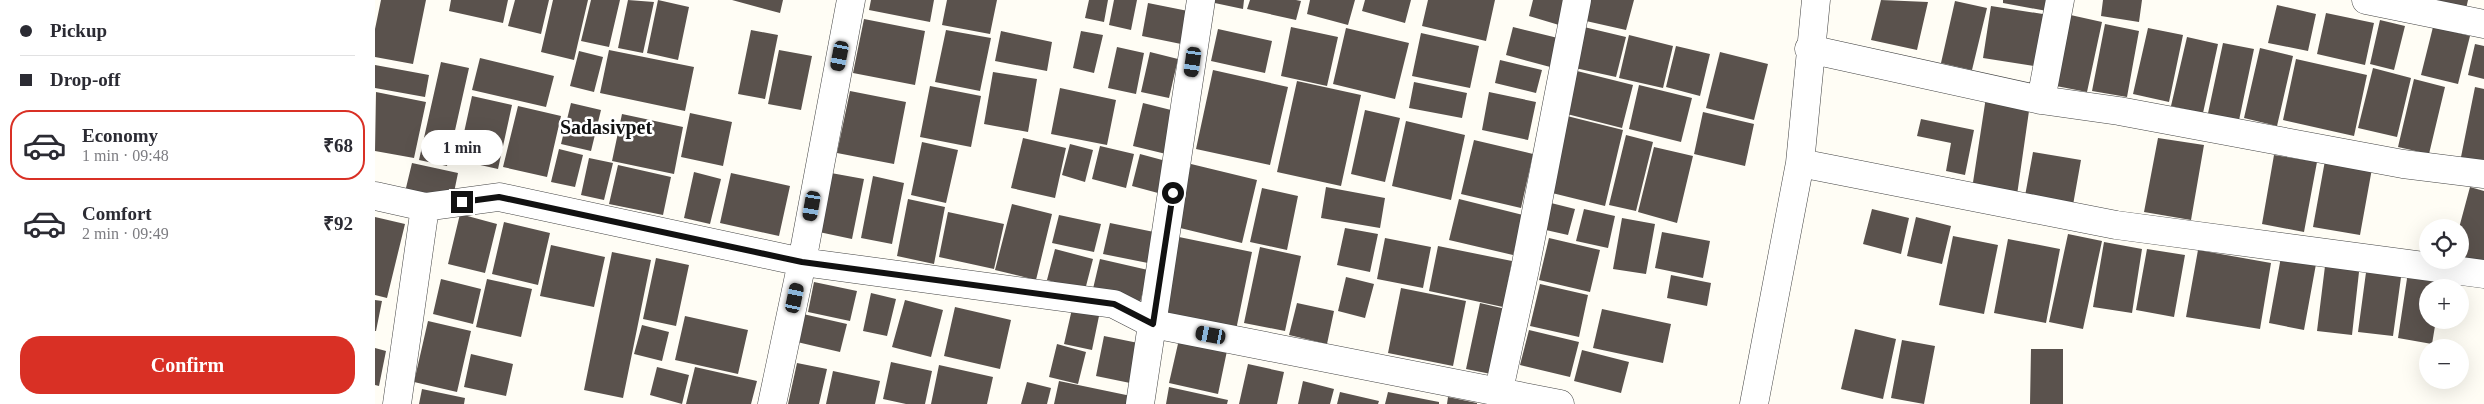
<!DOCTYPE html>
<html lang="en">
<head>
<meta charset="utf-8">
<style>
  :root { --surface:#fff; --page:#f7f7f7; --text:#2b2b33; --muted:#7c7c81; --line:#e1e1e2; --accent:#d93025 }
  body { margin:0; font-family:Georgia,serif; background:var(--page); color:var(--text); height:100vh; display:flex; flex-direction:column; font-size:19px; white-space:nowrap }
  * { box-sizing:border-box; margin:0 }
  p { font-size:16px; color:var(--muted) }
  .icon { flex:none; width:28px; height:28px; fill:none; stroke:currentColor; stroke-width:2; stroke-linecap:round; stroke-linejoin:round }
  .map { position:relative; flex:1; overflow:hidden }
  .side { display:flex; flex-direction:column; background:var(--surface); width:375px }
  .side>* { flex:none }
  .hud { display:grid; align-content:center; height:110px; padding:0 20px; background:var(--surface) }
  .controls { position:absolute; left:2044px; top:219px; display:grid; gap:10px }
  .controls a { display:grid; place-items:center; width:50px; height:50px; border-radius:50%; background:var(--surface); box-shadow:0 5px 20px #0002; font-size:25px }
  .end { position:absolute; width:22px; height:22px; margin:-11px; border:6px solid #111; background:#fff; box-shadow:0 0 0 2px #fff }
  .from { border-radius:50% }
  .bubble { position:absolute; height:35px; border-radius:18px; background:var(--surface); box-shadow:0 5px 20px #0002; font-size:16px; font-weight:800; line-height:35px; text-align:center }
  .car { position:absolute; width:15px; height:30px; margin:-15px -8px; border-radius:6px; box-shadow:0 0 4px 1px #0007; background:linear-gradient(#222 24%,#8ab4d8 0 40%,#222 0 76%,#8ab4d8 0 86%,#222 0) }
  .hud b { display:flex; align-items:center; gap:18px; height:48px; font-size:19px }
  .hud b+b { border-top:1px solid var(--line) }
  .hud i { width:12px; height:12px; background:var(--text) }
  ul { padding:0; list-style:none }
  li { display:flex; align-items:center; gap:15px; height:70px; margin:0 10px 8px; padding:0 10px; border:2px solid transparent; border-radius:20px }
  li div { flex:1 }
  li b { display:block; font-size:19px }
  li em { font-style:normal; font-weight:800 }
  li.selected { border-color:var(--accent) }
  li>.icon { width:45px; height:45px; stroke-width:1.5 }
  .cta { display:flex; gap:10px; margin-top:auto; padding:10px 20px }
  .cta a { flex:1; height:58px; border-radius:20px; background:var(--accent); color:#fff; font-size:20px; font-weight:800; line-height:58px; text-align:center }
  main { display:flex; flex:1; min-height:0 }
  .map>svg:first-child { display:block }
  .building { fill:#5a524d }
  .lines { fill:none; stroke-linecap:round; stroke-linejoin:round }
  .minor-casing { stroke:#444; stroke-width:29 }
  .minor { stroke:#fff; stroke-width:28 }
  .route { stroke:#111; stroke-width:6 }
  .labels { text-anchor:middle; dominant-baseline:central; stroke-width:5; stroke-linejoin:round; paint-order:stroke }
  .district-label { font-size:20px; font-weight:bold; fill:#111; stroke:#fff }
</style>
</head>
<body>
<main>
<section class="side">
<div class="hud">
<b><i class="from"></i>Pickup</b>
<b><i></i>Drop-off</b>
</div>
<ul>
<li class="selected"><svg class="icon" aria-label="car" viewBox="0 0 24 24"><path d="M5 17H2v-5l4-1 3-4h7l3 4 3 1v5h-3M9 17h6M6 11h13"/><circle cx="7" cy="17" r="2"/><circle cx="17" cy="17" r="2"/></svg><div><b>Economy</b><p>1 min · 09:48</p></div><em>₹68</em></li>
<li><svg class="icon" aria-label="car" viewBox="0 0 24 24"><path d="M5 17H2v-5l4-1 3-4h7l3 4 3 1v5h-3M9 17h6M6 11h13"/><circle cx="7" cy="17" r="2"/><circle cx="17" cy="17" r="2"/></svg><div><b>Comfort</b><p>2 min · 09:49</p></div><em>₹92</em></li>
</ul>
<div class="cta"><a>Confirm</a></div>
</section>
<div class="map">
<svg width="2109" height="404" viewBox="0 0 2109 404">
  <rect width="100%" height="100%" fill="#fffdf5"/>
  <path class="building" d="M6 0H51L38 64 0 57V29Z
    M76 0H133L128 23 74 11Z
    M140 0H174L166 34 133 26Z
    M178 0H213L199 60 166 52Z
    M216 0H245L234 47 206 41Z
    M253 0 279 2 268 53 243 48Z
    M283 0 314 7 303 60 272 53Z
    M357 0H408L405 13Z
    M496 0H559L555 22 494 10Z
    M572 0H622L615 34 567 25Z
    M714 0H733L729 22 710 18Z
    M739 0H762L756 30 734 25Z
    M835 0H869L868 9 835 2Z
    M875 0H921L926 1 921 20 872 9Z
    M935 0H980L973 25 932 14Z
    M990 0H1036L1030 23 987 11Z
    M1053 0H1120L1111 41 1047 26Z
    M1158 0H1191L1184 25 1154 16Z
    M1216 0H1259L1251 30 1211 21Z
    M1506 0 1553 2 1542 50 1496 40Z
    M1628 0H1674L1672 11 1628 3Z
    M1728 0H1767L1764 22 1726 16Z
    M2057 0H2093L2091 9Z
    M1580 1 1612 8 1597 70 1566 63Z
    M773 3 818 12 811 45 767 36Z
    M1902 5 1941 14 1933 51 1893 43Z
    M1616 6 1674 15 1665 67 1608 58Z
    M1951 13 1999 23 1990 65 1942 54Z
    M1691 14 1727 22 1712 92 1676 85Z
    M489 19 550 31 540 85 478 73Z
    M2005 20 2030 26 2019 70 1995 64Z
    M1730 24 1764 31 1752 97 1717 91Z
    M916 27 963 37 952 86 906 76Z
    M1138 27 1187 39 1179 68 1131 55Z
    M1209 27 1251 37 1241 77 1200 68Z
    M2058 27 2095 36 2083 84 2046 75Z
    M971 28 1034 43 1020 99 958 84Z
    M1773 28 1808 35 1794 102 1758 94Z
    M843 29 897 41 890 73 836 61Z
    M376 30 403 35 390 99 363 94Z
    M571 30 616 38 605 91 560 82Z
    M626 31 677 42 672 71 620 61Z
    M706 31 728 35 719 73 698 68Z
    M1046 33 1104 46 1095 88 1037 76Z
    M1254 35 1298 46 1288 88 1244 78Z
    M1812 37 1843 44 1828 113 1796 106Z
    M1848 43 1879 49 1863 125 1832 118Z
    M2100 44 2109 46V79L2093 75Z
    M1301 46 1335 54 1325 96 1291 87Z
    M742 47 769 53 761 94 733 88Z
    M1885 48 1918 56 1902 126 1869 118Z
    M234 50 319 67 310 111 225 93Z
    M404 50 437 56 426 110 393 104Z
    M204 51 228 57 219 92 195 86Z
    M775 52 803 59 794 98 766 92Z
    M1345 52 1393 64 1379 120 1331 108Z
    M105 58 179 76 171 107 97 90Z
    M1921 59 1992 75 1979 136 1908 120Z
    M1125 60 1167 70 1161 93 1120 83Z
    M66 62 94 68 72 166 44 160Z
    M0 65 54 75 50 97 0 88Z
    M1998 68 2036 78 2022 137 1983 128Z
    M838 70 913 87 895 165 821 149Z
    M1198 70 1258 85 1247 128 1188 113Z
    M618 72 662 79 653 132 609 124Z
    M2039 79 2070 87 2054 154 2023 147Z
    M922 81 986 95 966 186 902 172Z
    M1039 82 1092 93 1087 118 1034 108Z
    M1264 85 1317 98 1306 142 1254 129Z
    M555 86 606 96 596 147 545 137Z
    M2100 87 2109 89V161L2086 157Z
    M685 88 741 100 732 145 676 134Z
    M475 91 531 102 519 164 462 153Z
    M1 92 51 102 39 158 0 151Z
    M1114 92 1161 102 1153 140 1107 130Z
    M97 96 137 105 123 169 83 160Z
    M1611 97 1655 104 1642 195 1597 189Z
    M196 103 226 110 216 151 186 144Z
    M768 103 800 111 791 154 758 146Z
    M143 106 186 116 172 177 128 167Z
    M990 110 1025 118 1010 182 976 174Z
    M1328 112 1379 124 1370 166 1319 154Z
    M315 113 357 122 348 166 306 157Z
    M247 114 308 127 299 174 237 161Z
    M1192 116 1248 130 1230 206 1173 192Z
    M1546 119 1599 130 1590 175 1571 171 1576 143 1542 136Z
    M1031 121 1090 135 1076 200 1017 186Z
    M1251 135 1278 142 1261 211 1234 205Z
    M648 138 691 148 680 198 636 188Z
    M1783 138 1829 145 1816 220 1769 212Z
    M1099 140 1158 154 1146 208 1086 194Z
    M547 142 583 150 571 203 536 195Z
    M695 144 718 150 710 182 687 175Z
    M725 146 759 154 751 188 717 179Z
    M1279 147 1318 156 1302 223 1263 212Z
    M184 149 208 155 200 187 176 182Z
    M1658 152 1706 160 1698 205 1650 196Z
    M765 154 791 161 783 193 757 186Z
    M1899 155 1942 162 1929 232 1887 224Z
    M1951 155 1998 163 1985 235 1938 227Z
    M214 158 238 163 229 200 206 195Z
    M37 163 83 173 77 202 30 192Z
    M816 164 882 180 867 243 801 227Z
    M243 165 296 177 288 215 234 204Z
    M319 172 346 179 335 224 309 218Z
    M356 173 415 186 404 236 345 223Z
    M456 173 489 179 477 239 444 232Z
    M498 176 529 183 517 244 486 238Z
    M951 187 1010 198 1005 228 946 218Z
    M2095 187 2109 191V262L2085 256 2084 228Z
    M887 188 923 196 912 250 875 242Z
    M533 199 570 207 559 264 522 256Z
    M1084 199 1148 215 1138 255 1074 240Z
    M1168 201 1200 209 1193 235 1162 228Z
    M637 204 677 214 661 280 620 270Z
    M1209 209 1240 216 1233 248 1201 241Z
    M1497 209 1534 218 1526 254 1488 244Z
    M573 212 629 224 619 269 564 257Z
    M85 214 122 224 110 273 73 264Z
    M684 215 726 224 719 252 677 243Z
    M0 217 30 224 12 298 0 295Z
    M1541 217 1576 226 1567 264 1532 256Z
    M1247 218 1280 224 1271 274 1238 269Z
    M129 222 175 233 163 285 117 274Z
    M735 223 779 232 773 263 728 254Z
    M970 228 1003 234 995 272 962 265Z
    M1287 232 1335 241 1328 278 1280 268Z
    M1693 234 1727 241 1708 329 1674 322Z
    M1578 236 1623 245 1609 314 1564 305Z
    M804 237 877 252 861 330 787 315Z
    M1010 238 1056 247 1048 288 1002 279Z
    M1174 238 1225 250 1215 292 1164 280Z
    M1633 239 1685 249 1671 323 1619 313Z
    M1729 242 1767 249 1757 313 1718 307Z
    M176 245 230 257 219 307 165 296Z
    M1063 246 1137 261 1128 307 1054 291Z
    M885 247 926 256 910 331 869 323Z
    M680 249 718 259 710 290 672 280Z
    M1772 249 1810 255 1799 317 1761 310Z
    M1823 250 1896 263 1885 329 1811 317Z
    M237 252 276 260 248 398 209 390Z
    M1906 257 1941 264 1929 330 1894 323Z
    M281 258 314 265 301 326 268 319Z
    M1951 258 1985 263 1977 335 1942 331Z
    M725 259 773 270 765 303 717 293Z
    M1992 265 2027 270 2018 336 1983 332Z
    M2033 272 2067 278 2066 288H2052V320H2061L2057 344 2023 338Z
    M1296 275 1336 283 1332 306 1292 298Z
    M971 277 999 284 990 318 963 311Z
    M66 279 106 289 98 324 58 314Z
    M112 279 157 289 146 337 101 327Z
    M439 282 482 291 475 321 433 312Z
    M1165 284 1213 295 1204 337 1155 326Z
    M1026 288 1091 301 1078 366 1013 353Z
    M496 293 521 299 512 336 488 331Z
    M0 300 7 301 1 331H0Z
    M530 300 568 310 556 357 517 347Z
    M922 303 959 311 952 344 914 335Z
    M1105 303 1135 310 1121 375 1091 369Z
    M580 307 636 320 625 369 569 356Z
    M697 309 724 316 717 350 689 344Z
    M1227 309 1296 324 1288 363 1218 348Z
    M428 314 472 324 465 352 422 342Z
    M310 316 373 330 363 374 300 360Z
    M53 321 96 331 82 392 39 382Z
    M267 325 294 332 287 361 259 354Z
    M1480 329 1521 339 1508 399 1466 389Z
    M1154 330 1204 342 1195 377 1145 365Z
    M805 335 853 346 843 394 794 383Z
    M729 336 768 344 760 384 721 376Z
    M1527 340 1560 346 1549 404 1516 398Z
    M682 344 711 352 703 384 674 377Z
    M0 348 11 351 4 386 0 385Z
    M1656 349H1688V404H1655Z
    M1207 350 1254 362 1246 393 1199 381Z
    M96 354 138 364 131 396 89 387Z
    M516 362 557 371 550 404H531L508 399Z
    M422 363 452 369 444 404H413Z
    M873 364 909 372 902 404H864Z
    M564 365 618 377 612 404H556Z
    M282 367 314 375 307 404 275 395Z
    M320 367 382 381 376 404H311Z
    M458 371 505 381 500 404H451Z
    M684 381 756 396 755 404H679Z
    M928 381 959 389 955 404H923Z
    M652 382 676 388 672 404H646Z
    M794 387 853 400 852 404H791Z
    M47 389 90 398 89 404H44Z
    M965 392 1004 401 1003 404H962Z
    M1013 392 1064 402V404H1010Z
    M1073 397 1102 403V404H1072Z"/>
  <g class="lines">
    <defs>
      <path id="minor" d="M1991 0 2109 24
        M1434 49 1666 100 1744 111 2028 164 2109 174
        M1666 100 1685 0
        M1425 163 1741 225 2109 274
        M0 196 50 207
        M1124 390 1150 269 1202 0
        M22 404 50 207 124 197 427 262 739 304 778 324 1185 404
        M397 404 427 262 476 0
        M765 404 826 0
        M1379 404 1425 163 1441 0"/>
    </defs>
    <use href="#minor" class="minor-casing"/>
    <use href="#minor" class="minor"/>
  </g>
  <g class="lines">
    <path class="route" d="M87 202 124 197 427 262 739 304 778 324 798 193"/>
  </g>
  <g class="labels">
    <g class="district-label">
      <text x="231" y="127">Sadasivpet</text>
    </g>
  </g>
</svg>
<div class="controls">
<a><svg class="icon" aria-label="locate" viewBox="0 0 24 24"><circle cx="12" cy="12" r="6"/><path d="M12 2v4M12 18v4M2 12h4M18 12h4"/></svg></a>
<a>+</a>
<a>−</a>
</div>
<i class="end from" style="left:798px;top:193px"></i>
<i class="end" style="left:87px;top:202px"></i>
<div class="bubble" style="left:46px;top:130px;width:82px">1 min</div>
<i class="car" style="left:465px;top:56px;rotate:191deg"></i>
<i class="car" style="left:818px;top:62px;rotate:188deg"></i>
<i class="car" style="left:437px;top:206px;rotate:190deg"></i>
<i class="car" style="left:420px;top:298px;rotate:12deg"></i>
<i class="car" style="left:836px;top:335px;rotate:281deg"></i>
</div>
</main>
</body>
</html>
